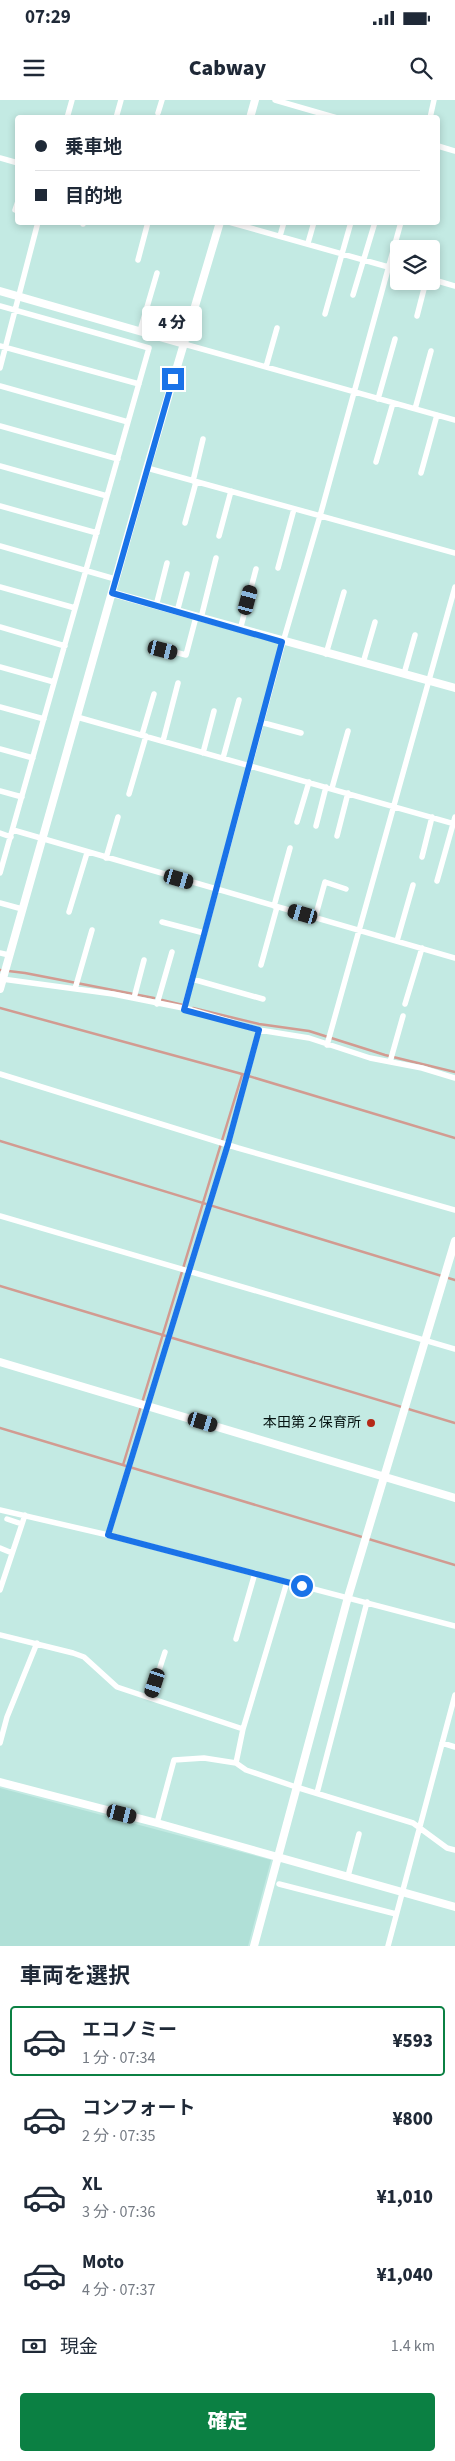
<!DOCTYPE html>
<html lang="ja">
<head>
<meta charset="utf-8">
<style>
  :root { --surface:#fff; --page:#f6f6f7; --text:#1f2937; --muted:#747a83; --line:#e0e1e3; --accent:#0b8043 }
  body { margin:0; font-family:"Source Sans 3","Noto Sans JP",sans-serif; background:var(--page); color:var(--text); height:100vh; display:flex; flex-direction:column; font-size:19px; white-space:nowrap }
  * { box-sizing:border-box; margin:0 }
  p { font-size:16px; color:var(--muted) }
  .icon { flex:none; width:28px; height:28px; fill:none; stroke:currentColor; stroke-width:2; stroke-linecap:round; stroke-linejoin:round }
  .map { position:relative; height:1846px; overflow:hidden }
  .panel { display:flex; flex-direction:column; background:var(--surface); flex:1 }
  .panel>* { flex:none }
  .hud { position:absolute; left:15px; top:15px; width:425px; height:110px; border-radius:5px; box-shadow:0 2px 8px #0003; display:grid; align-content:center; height:110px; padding:0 20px; background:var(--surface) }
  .tools { position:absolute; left:390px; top:140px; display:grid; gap:10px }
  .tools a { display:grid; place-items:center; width:50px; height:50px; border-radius:5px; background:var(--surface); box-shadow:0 2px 8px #0003; font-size:25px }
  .end { position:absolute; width:22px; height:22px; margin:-11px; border:6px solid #1a73e8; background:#fff; box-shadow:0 0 0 2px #fff }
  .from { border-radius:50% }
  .bubble { position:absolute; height:35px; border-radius:5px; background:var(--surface); box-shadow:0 2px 8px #0003; font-size:16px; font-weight:800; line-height:35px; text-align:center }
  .car { position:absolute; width:15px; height:30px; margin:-15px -8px; border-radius:6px; box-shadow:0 0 4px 1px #0007; background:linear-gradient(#222 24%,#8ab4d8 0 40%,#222 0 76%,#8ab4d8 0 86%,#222 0) }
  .hud b { display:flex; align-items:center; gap:18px; height:48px; font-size:19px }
  .hud b+b { border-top:1px solid var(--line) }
  .hud i { width:12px; height:12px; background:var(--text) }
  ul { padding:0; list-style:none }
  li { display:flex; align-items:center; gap:15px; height:70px; margin:0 10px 8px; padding:0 10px; border:2px solid transparent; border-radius:5px }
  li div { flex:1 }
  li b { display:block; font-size:19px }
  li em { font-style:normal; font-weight:800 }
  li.on { border-color:var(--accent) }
  li>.icon { width:45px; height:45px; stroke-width:1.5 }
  h2 { padding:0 20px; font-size:22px; line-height:60px }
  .pay { display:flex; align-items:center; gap:12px; height:55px; padding:0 20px; font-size:19px }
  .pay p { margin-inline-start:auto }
  .cta { display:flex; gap:10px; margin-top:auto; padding:10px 20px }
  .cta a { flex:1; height:58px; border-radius:5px; background:var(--accent); color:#fff; font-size:20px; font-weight:800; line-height:58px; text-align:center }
  .status { display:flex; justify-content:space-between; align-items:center; height:35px; padding:0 25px; background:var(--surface); direction:ltr }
  .status svg { height:14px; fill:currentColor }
  header { display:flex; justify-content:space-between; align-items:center; height:65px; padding:0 20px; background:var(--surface); font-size:22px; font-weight:800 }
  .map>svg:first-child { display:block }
  .built { fill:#b0e0d7 }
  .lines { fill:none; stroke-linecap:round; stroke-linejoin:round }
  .stream { stroke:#d29b91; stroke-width:2.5 }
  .minor { stroke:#fff; stroke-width:5.5 }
  .tertiary { stroke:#fff; stroke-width:8 }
  .route { stroke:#1a73e8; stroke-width:6 }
  .poi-dot { fill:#b52817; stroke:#c3eae3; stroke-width:2 }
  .labels { text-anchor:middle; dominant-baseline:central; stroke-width:4; stroke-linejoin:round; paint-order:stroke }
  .poi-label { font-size:14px; fill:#051311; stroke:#c3eae3; text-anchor:end }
</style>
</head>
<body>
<div class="status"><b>07:29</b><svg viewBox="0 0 49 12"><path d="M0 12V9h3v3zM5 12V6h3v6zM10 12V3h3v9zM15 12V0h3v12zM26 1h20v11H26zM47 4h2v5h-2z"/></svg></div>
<header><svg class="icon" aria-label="menu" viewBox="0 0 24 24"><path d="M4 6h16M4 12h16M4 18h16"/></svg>Cabway<svg class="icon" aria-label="search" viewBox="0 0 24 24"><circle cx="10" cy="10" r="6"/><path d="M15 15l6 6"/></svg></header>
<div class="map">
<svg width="455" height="1846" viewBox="0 0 455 1846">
  <rect width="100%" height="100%" fill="#c3eae3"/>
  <path class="built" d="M0 1688 271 1760 248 1846H0Z"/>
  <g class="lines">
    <path class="stream" d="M0 870 25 873 154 898
      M162 900 183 905
      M0 908 242 974 455 1038
      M193 908 259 924 309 931 385 955 455 972
      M0 1041 455 1180
      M0 1186 455 1323
      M0 1328 455 1465
      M123 1365 242 975"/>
    <path class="minor" d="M275 0 337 18
      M158 13 162 0
      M67 18 72 0
      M116 18 121 0
      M430 18 434 0
      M438 46 455 51
      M0 58 18 63
      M15 110 18 101
      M229 122 399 170
      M83 124V122
      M280 136 284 122
      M308 143 314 122
      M138 160 148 122
      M431 179 455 186
      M353 195 375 122
      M0 206 149 248 0 773
      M325 214 351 122
      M417 216 426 181
      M140 231 157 173
      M184 244 455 320
      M0 246 139 284
      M266 267 277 228
      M0 268 38 122
      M0 286 128 322
      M378 299 395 239
      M415 309 431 251
      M0 326 118 359
      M376 362 393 303
      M0 366 107 396
      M147 368 455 453
      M421 373 437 315
      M193 381 203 339
      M0 406 97 433
      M185 423 196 382
      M219 436 231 391
      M0 446 115 479
      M278 468 294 409
      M0 487 75 508
      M156 506 167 463
      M177 512 187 474
      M201 518 216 458
      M0 527 65 546
      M240 530 256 469
      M163 549 186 555 196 517
      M326 554 344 492
      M363 563 375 522
      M0 567 54 582
      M404 574 415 535
      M0 607 44 619
      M77 617 455 724
      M260 622 301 633
      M142 635 154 594
      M163 641 178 583
      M0 649 33 658
      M203 653 214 611
      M223 658 239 600
      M332 688 348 631
      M0 691 22 697
      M129 694 146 636
      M297 722 309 682
      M316 726 326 687
      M13 730 455 858
      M0 733 11 737
      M337 736 348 693
      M422 757 432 717
      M106 758 118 717
      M437 781 455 717
      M0 803 22 809
      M274 806 290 748
      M69 812 87 753
      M315 818 325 782 346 789
      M162 822 204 833
      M397 841 413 785
      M0 853 9 855
      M261 865 277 807
      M2 879 113 894 188 909 259 930 309 938 370 958 422 968 455 978
      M192 879 263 899
      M75 889 92 830
      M134 898 144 860
      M157 904 172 852
      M405 904 422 848
      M184 909 283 542 320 416 401 122
      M327 945 455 487
      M390 962 403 916
      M0 974 238 1048 455 1110
      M0 1116 455 1249
      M0 1410 108 1435 455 1526
      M7 1419 22 1424
      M108 1435 228 1044 259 930
      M0 1448 12 1453
      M287 1482 243 1629 236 1663 246 1670 296 1687 413 1723 447 1748 455 1750
      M0 1490 25 1415
      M0 1535 73 1553 84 1557 117 1587 243 1629
      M236 1539 255 1473
      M150 1598 165 1552
      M0 1643 7 1617 37 1543
      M442 1643 455 1647
      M317 1693 367 1502
      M157 1723 174 1660 204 1658 236 1663
      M348 1776 359 1734
      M279 1784 396 1814
      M388 1846 455 1595"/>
    <path class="tertiary" d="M250 18 255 0
      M0 191 184 244
      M112 493 455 588
      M0 889 147 368 220 122
      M0 1262 455 1398
      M0 1682 157 1723 455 1807
      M254 1846 348 1497 455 1141"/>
  </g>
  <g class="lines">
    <path class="route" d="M173 279 112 493 282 542 184 910 259 930 228 1044 108 1435 302 1486"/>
  </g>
  <circle class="poi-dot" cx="371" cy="1323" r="5"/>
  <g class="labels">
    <g class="poi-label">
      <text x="361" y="1323">本田第２保育所</text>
    </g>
  </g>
</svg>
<div class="tools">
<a><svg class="icon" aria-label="layers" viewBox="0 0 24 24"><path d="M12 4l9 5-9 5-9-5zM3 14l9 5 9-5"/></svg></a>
</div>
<i class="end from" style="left:302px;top:1486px"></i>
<i class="end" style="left:173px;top:279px"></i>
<div class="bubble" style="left:142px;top:206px;width:60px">4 分</div>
<i class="car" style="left:248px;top:500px;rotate:15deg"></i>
<i class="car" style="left:163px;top:550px;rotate:104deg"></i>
<i class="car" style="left:179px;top:779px;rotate:106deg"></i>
<i class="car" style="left:303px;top:814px;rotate:286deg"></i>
<i class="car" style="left:203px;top:1322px;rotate:107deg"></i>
<i class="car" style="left:155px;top:1583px;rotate:198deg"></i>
<i class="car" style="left:122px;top:1714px;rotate:104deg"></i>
<div class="hud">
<b><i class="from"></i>乗車地</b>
<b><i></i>目的地</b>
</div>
</div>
<section class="panel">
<h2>車両を選択</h2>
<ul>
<li class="on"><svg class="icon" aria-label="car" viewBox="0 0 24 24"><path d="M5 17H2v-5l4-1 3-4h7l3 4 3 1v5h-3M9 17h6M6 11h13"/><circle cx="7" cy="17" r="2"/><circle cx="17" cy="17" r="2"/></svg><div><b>エコノミー</b><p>1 分 · 07:34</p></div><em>¥593</em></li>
<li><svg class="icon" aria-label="car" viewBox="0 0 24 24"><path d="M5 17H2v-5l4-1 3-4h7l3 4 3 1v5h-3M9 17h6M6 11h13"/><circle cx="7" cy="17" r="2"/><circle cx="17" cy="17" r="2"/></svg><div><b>コンフォート</b><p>2 分 · 07:35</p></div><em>¥800</em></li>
<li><svg class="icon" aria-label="car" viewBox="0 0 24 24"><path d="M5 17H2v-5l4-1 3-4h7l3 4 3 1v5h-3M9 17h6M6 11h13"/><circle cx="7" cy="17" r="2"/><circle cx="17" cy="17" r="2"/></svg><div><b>XL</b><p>3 分 · 07:36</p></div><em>¥1,010</em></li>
<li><svg class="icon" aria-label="car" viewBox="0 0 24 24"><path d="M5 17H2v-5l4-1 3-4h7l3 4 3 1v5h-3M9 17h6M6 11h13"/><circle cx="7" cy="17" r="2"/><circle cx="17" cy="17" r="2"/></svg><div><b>Moto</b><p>4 分 · 07:37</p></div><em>¥1,040</em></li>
</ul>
<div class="pay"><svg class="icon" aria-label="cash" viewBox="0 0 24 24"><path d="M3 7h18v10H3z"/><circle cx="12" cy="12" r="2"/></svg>現金<p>1.4 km</p></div>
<div class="cta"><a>確定</a></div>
</section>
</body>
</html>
